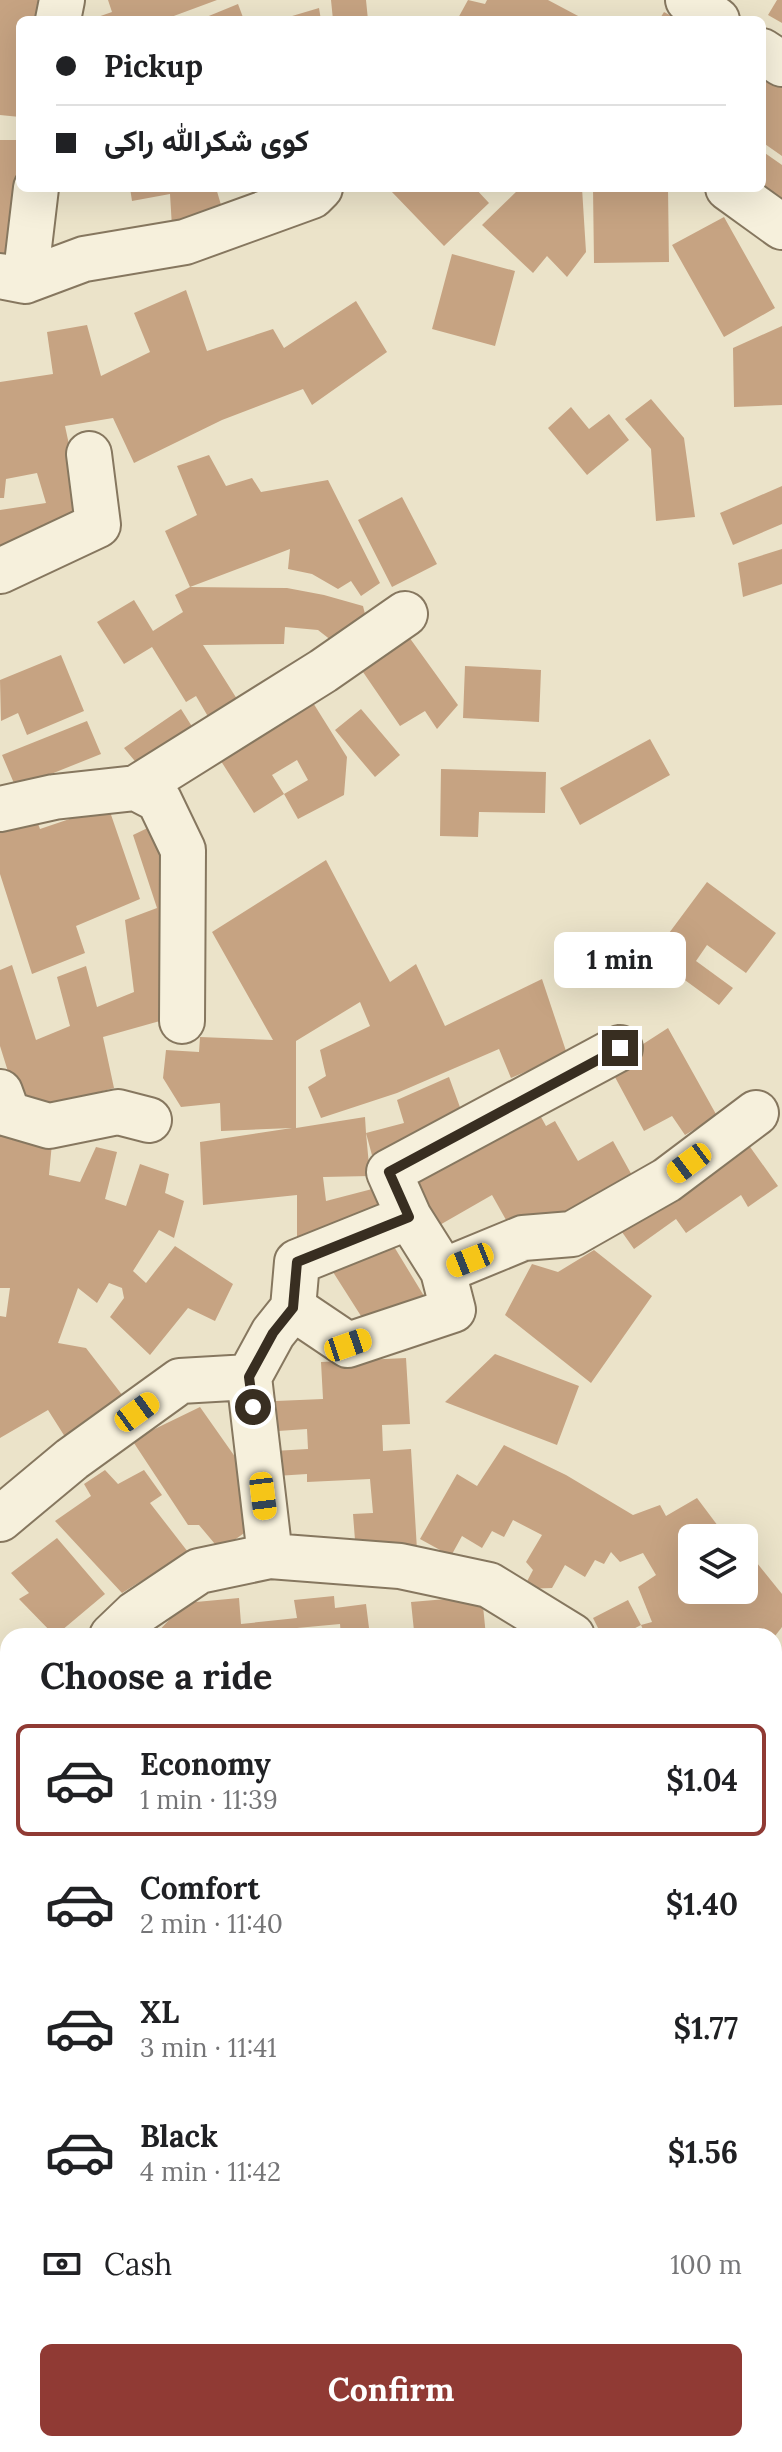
<!DOCTYPE html>
<html lang="en">
<head>
<meta charset="utf-8">
<style>
  :root { --surface:#fff; --page:#f2f2f2; --text:#202124; --muted:#757577; --line:#e0e0e0; --accent:#903a34 }
  body { margin:0; font-family:Lora,Vazirmatn,serif; background:var(--page); color:var(--text); height:100vh; display:flex; flex-direction:column; font-size:30px; white-space:nowrap }
  * { box-sizing:border-box; margin:0 }
  p { font-size:26px; color:var(--muted) }
  .icon { flex:none; width:44px; height:44px; fill:none; stroke:currentColor; stroke-width:2; stroke-linecap:round; stroke-linejoin:round }
  .map { position:relative; flex:1; overflow:hidden }
  .details { position:absolute; left:0px; top:1628px; width:782px; height:824px; display:flex; flex-direction:column; background:var(--surface); border-radius:24px 24px 0 0; box-shadow:0 8px 32px #0002 }
  .details>* { flex:none }
  .hud { position:absolute; left:16px; top:16px; width:750px; height:176px; border-radius:12px; box-shadow:0 8px 32px #0002; display:grid; align-content:center; height:176px; padding:0 40px; background:var(--surface) }
  .tools { position:absolute; left:678px; top:1524px; display:grid; gap:16px }
  .tools a { display:grid; place-items:center; width:80px; height:80px; border-radius:12px; background:var(--surface); box-shadow:0 8px 32px #0002; font-size:40px }
  .end { position:absolute; width:36px; height:36px; margin:-18px; border:10px solid #382e21; background:#fff; box-shadow:0 0 0 4px #fff }
  .from { border-radius:50% }
  .bubble { position:absolute; height:56px; border-radius:12px; background:var(--surface); box-shadow:0 8px 32px #0002; font-size:26px; font-weight:800; line-height:56px; text-align:center }
  .car { position:absolute; width:24px; height:48px; margin:-24px -12px; border-radius:10px; box-shadow:0 0 6px 2px #0007; background:linear-gradient(#f5c518 24%,#345 0 40%,#f5c518 0 76%,#345 0 86%,#f5c518 0) }
  .hud b { display:flex; align-items:center; gap:28px; height:76px; font-size:30px }
  .hud b+b { border-top:2px solid var(--line) }
  .hud i { width:20px; height:20px; background:var(--text) }
  ul { padding:0; list-style:none }
  li { display:flex; align-items:center; gap:24px; height:112px; margin:0 16px 12px; padding:0 24px; border:4px solid transparent; border-radius:12px }
  li div { flex:1 }
  li b { display:block; font-size:30px }
  li em { font-style:normal; font-weight:800 }
  li.on { border-color:var(--accent) }
  li>.icon { width:72px; height:72px; stroke-width:1.5 }
  h2 { padding:0 40px; font-size:36px; line-height:96px }
  .pay { display:flex; align-items:center; gap:20px; height:88px; padding:0 40px; font-size:30px }
  .pay p { margin-inline-start:auto }
  .action { display:flex; gap:16px; margin-top:auto; padding:16px 40px }
  .action a { flex:1; height:92px; border-radius:12px; background:var(--accent); color:#fff; font-size:32px; font-weight:800; line-height:92px; text-align:center }
  .map>svg:first-child { display:block }
  .building { fill:#c6a382 }
  .lines { fill:none; stroke-linecap:round; stroke-linejoin:round }
  .minor-casing { stroke:#86775f; stroke-width:48 }
  .major-casing { stroke:#554533; stroke-width:48 }
  .minor { stroke:#f6f0dc; stroke-width:44 }
  .major { stroke:#ebdaa5; stroke-width:44 }
  .route { stroke:#382e21; stroke-width:10 }
</style>
</head>
<body>
<div class="map">
<svg width="782" height="2452" viewBox="0 0 782 2452">
  <rect width="100%" height="100%" fill="#ebe3c9"/>
  <path class="building" d="M0 0H55L51 20H20V117L0 115Z
    M108 0H217L163 20H89L112 12Z
    M331 0H366L368 20H333Z
    M468 0 485 4 487 0H548L580 17 578 20H457Z
    M777 0H782V23L768 15Z
    M238 4 244 20H199Z
    M319 8 321 20H282V19Z
    M664 12 679 20H659Z
    M762 70 782 84V156L762 142Z
    M0 140H20L23 263H0Z
    M762 151 782 165V208L762 188Z
    M130 188H216L224 215 172 227 170 194 132 201Z
    M394 188H475L489 203 444 246 391 191Z
    M520 188H582L586 252 567 277 547 256 533 273 482 225Z
    M593 188H668L669 262 594 263Z
    M724 217 775 308 724 337 672 245Z
    M452 254 515 271 495 346 432 329Z
    M186 290 207 351 273 329 284 348 356 301 387 352 312 405 303 389 222 420 134 463 113 418 65 426 85 519 0 556V510L46 503 37 473 6 479 4 498H0V382L53 374 47 332 87 325 101 376 150 352 134 313Z
    M782 326V405L734 407 733 348Z
    M651 399 684 438 695 517 656 521 651 449 625 419Z
    M571 407 589 429 609 414 629 440 587 475 548 428Z
    M209 455 226 486 252 478 261 492 328 480 380 583 361 596 351 581 338 589 312 574 288 569 290 549 190 587 165 531 197 515 177 466Z
    M782 486V524L733 545 720 513Z
    M402 497 437 564 392 587 358 520Z
    M782 549V584L743 597 738 563Z
    M190 587 287 588 324 595 363 606 367 622 341 648 318 630 285 627 284 644 203 645 242 707 213 725 196 696 186 702 152 647 124 664 97 622 134 600 153 631 183 612 175 595Z
    M409 637 458 705 437 729 425 711 400 726 363 672Z
    M61 655 84 711 27 735 18 713 1 721 0 680Z
    M465 666 541 670 539 722 463 718Z
    M305 690 347 757 344 795 298 819 284 794 308 780 297 760 272 775 284 794 254 813 212 747Z
    M181 709 198 736 144 772 124 748Z
    M361 709 400 755 375 777 335 730Z
    M87 721 101 754 16 788 2 755Z
    M650 739 670 775 580 825 560 788Z
    M441 769 546 772 545 813 479 812 478 837 440 836Z
    M108 806 140 899 76 926 85 953 32 974 0 874V830L37 821 40 829Z
    M158 823 175 855 167 1019 103 1037 114 1088 21 1113 0 1046V970L12 965 36 1040 70 1026 57 977 86 966 97 1007 134 992 125 920 157 908 133 835Z
    M326 860 390 982 416 964 445 1026 542 979 567 1054 511 1078 499 1049 397 1093 321 1118 308 1087 326 1076 320 1050 370 1026 360 1002 296 1041V1128L365 1117 366 1133 404 1123 397 1100 449 1077 465 1121 373 1159 366 1133 370 1176 323 1177 326 1201 376 1188 380 1218 297 1242V1195L203 1205 200 1142 292 1128 221 1131 220 1103 181 1107 163 1078 166 1050 199 1052 200 1037 273 1040 212 932Z
    M707 882 776 933 746 973 707 945 696 961 733 988 719 1005 652 956Z
    M668 1028 717 1116 685 1135 672 1116 644 1131 609 1066Z
    M536 1108 546 1126 555 1121 578 1161 613 1141 639 1188 514 1234 492 1195 431 1230 399 1176Z
    M0 1134 52 1143 49 1175 80 1182 96 1147 117 1152 105 1199 126 1206 140 1164 169 1174 165 1193 184 1201 174 1238 159 1230 133 1271 146 1283 175 1246 233 1284 215 1321 188 1308 150 1355 110 1317 124 1298 122 1288 109 1283 97 1303 78 1288 58 1343 86 1348 123 1396 67 1440 48 1410 0 1438V1316L6 1317 10 1288H0Z
    M743 1137 778 1186 748 1207 741 1195 686 1233 676 1219 634 1249 617 1225Z
    M390 1240 424 1296 368 1327 333 1272Z
    M594 1250 652 1296 591 1383 505 1315 532 1264 558 1272Z
    M495 1354 579 1386 557 1445 445 1402Z
    M406 1358 410 1424 382 1425 383 1451 411 1449 417 1550 356 1553 353 1514 373 1513 370 1479 307 1482V1474L276 1476 274 1451 308 1449 307 1429 278 1431 276 1401 323 1399 321 1362Z
    M200 1407 245 1471 250 1529 220 1550 199 1525H188L132 1440Z
    M504 1445 566 1475 633 1515 660 1505 666 1516 697 1498 727 1538H692V1590H744V1562L748 1567 757 1563 782 1594V1627L775 1636H646L641 1625 652 1622 638 1587 656 1575 643 1553 620 1562 611 1552 604 1564 595 1560 585 1577 565 1565 552 1588 523 1589 533 1570 526 1562 542 1535 513 1520 504 1537 492 1531 482 1548 462 1536 451 1556 420 1539 457 1474 477 1486Z
    M105 1470 118 1484 144 1470 162 1495 150 1503 188 1552 122 1593 55 1521 91 1496 84 1484Z
    M57 1538 105 1594 55 1636 19 1599 29 1593 11 1573Z
    M334 1596 335 1608 366 1604 370 1636H341L340 1624 297 1628 298 1636H154L185 1603 239 1598 241 1624 297 1618 294 1600Z
    M482 1596 486 1636H390L414 1631 411 1602Z
    M628 1600 641 1625 620 1636H602L593 1618Z
    M774 1700 782 1701 780 1801H774Z
    M774 1836 782 1837V1892H774Z
    M0 1868 8 1869V2018L0 2017Z
    M782 1918V1958L774 1963V1921Z
    M774 1982 782 1995V2003L774 2008Z
    M774 2026 782 2037V2077L774 2082Z
    M774 2174 782 2178 781 2257 774 2243Z
    M0 2245 8 2249 0 2272Z
    M782 2281V2297L774 2298V2282Z
    M0 2290 8 2294V2421L3 2431 0 2429Z
    M146 2444H236L227 2452H137Z
    M244 2444H278L286 2452H235Z
    M415 2444H492L490 2452H413Z
    M501 2444H602L582 2452H499Z"/>
  <g class="lines">
    <defs>
      <path id="minor" d="M688 0 717 20
        M58 20 62 0
        M762 51 782 64
        M728 188 782 227
        M0 276 25 281 84 259 185 242 312 196 320 188
        M25 281 36 188
        M0 571 98 525 89 454
        M136 788 323 671 405 614
        M0 809 54 797 136 788 159 800 183 850 182 1021
        M0 1092 8 1114 49 1126 118 1112 149 1120
        M409 1217 389 1172 620 1048
        M443 1271 523 1238 572 1234 667 1180 756 1113
        M0 1519 72 1459 180 1381 249 1377 273 1333 293 1308 297 1262 409 1217 443 1271 453 1310 348 1345 293 1308
        M270 1556 400 1566 489 1585 572 1636
        M112 1636 135 1614 199 1571 270 1556 249 1377
        M774 1679H782
        M774 2118 782 2114
        M75 2444 77 2452
        M338 2444 343 2452"/>
      <path id="major" d="M0 1702 8 1710
        M0 1773 8 1778
        M726 2444 734 2452"/>
    </defs>
    <use href="#minor" class="minor-casing"/>
    <use href="#major" class="major-casing"/>
    <use href="#minor" class="minor"/>
    <use href="#major" class="major"/>
  </g>
  <g class="lines">
    <path class="route" d="M253 1407 249 1377 273 1333 293 1308 297 1262 409 1217 389 1172 620 1048"/>
  </g>
</svg>
<div class="tools">
<a><svg class="icon" aria-label="layers" viewBox="0 0 24 24"><path d="M12 4l9 5-9 5-9-5zM3 14l9 5 9-5"/></svg></a>
</div>
<i class="end from" style="left:253px;top:1407px"></i>
<i class="end" style="left:620px;top:1048px"></i>
<div class="bubble" style="left:554px;top:932px;width:132px">1 min</div>
<i class="car" style="left:689px;top:1163px;rotate:233deg"></i>
<i class="car" style="left:470px;top:1260px;rotate:248deg"></i>
<i class="car" style="left:348px;top:1345px;rotate:71deg"></i>
<i class="car" style="left:137px;top:1412px;rotate:54deg"></i>
<i class="car" style="left:263px;top:1496px;rotate:173deg"></i>
<div class="hud">
<b><i class="from"></i>Pickup</b>
<b><i></i>کوی شکرالله راکی</b>
</div>
<section class="details">
<h2>Choose a ride</h2>
<ul>
<li class="on"><svg class="icon" aria-label="car" viewBox="0 0 24 24"><path d="M5 17H2v-5l4-1 3-4h7l3 4 3 1v5h-3M9 17h6M6 11h13"/><circle cx="7" cy="17" r="2"/><circle cx="17" cy="17" r="2"/></svg><div><b>Economy</b><p>1 min · 11:39</p></div><em>$1.04</em></li>
<li><svg class="icon" aria-label="car" viewBox="0 0 24 24"><path d="M5 17H2v-5l4-1 3-4h7l3 4 3 1v5h-3M9 17h6M6 11h13"/><circle cx="7" cy="17" r="2"/><circle cx="17" cy="17" r="2"/></svg><div><b>Comfort</b><p>2 min · 11:40</p></div><em>$1.40</em></li>
<li><svg class="icon" aria-label="car" viewBox="0 0 24 24"><path d="M5 17H2v-5l4-1 3-4h7l3 4 3 1v5h-3M9 17h6M6 11h13"/><circle cx="7" cy="17" r="2"/><circle cx="17" cy="17" r="2"/></svg><div><b>XL</b><p>3 min · 11:41</p></div><em>$1.77</em></li>
<li><svg class="icon" aria-label="car" viewBox="0 0 24 24"><path d="M5 17H2v-5l4-1 3-4h7l3 4 3 1v5h-3M9 17h6M6 11h13"/><circle cx="7" cy="17" r="2"/><circle cx="17" cy="17" r="2"/></svg><div><b>Black</b><p>4 min · 11:42</p></div><em>$1.56</em></li>
</ul>
<div class="pay"><svg class="icon" aria-label="cash" viewBox="0 0 24 24"><path d="M3 7h18v10H3z"/><circle cx="12" cy="12" r="2"/></svg>Cash<p>100 m</p></div>
<div class="action"><a>Confirm</a></div>
</section>
</div>
</body>
</html>
